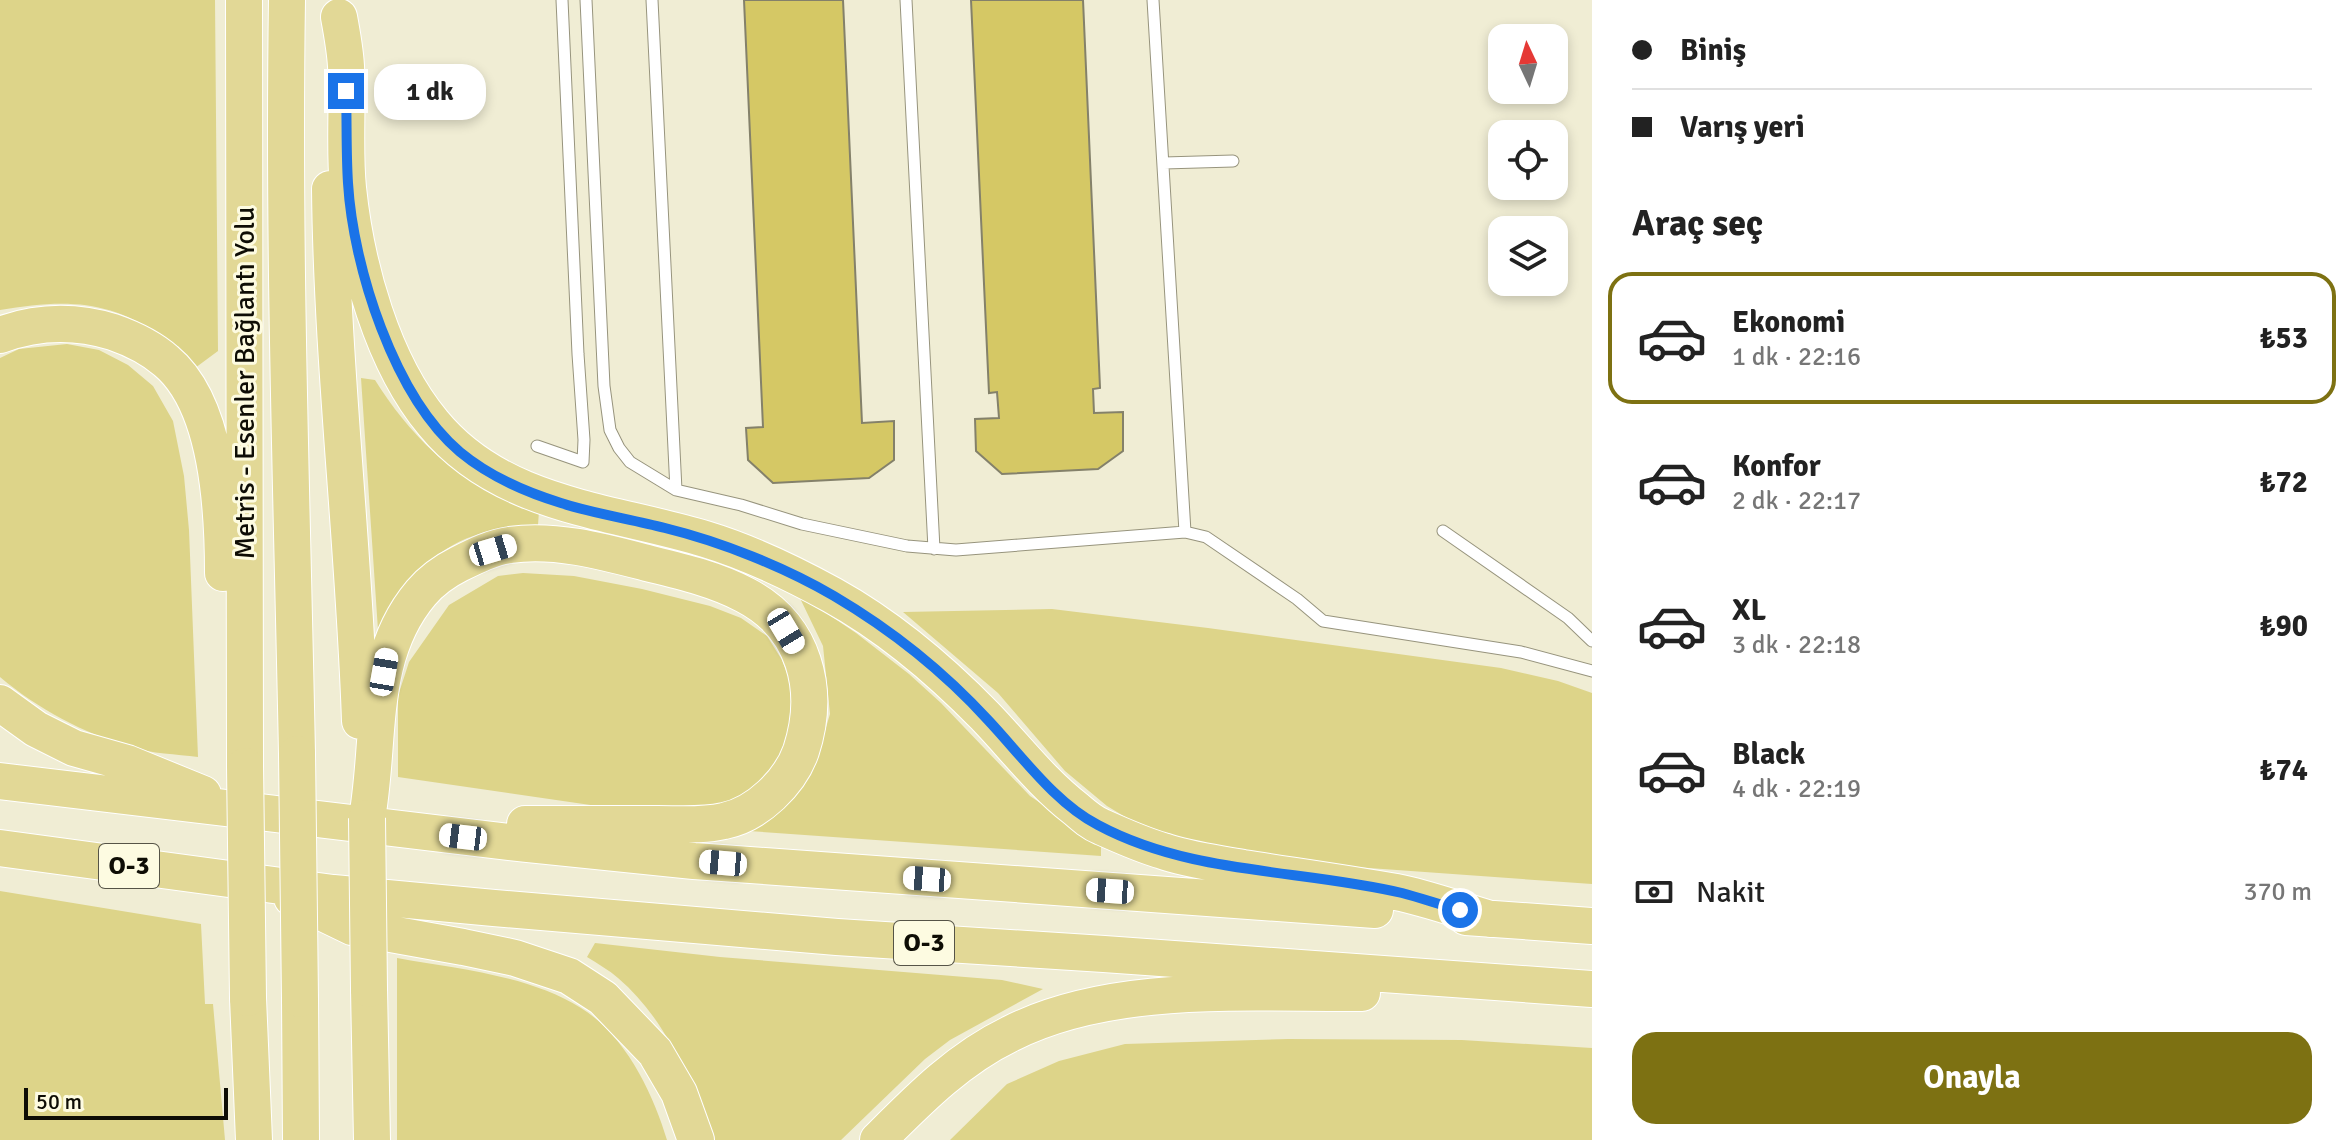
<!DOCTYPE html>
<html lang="tr">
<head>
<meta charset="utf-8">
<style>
  :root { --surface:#fff; --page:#f6f6f6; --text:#222; --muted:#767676; --line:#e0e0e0; --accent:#7d7112 }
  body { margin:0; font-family:Signika,sans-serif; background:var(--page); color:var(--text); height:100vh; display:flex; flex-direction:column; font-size:30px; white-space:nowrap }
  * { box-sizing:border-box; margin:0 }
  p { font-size:26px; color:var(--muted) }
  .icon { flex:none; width:44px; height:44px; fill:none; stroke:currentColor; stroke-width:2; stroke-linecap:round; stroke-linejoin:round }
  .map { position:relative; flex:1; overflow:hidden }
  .drawer { display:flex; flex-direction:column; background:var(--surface); width:760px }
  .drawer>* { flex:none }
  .banner { display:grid; align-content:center; height:176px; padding:0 40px; background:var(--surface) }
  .needle { width:52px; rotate:356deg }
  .buttons { position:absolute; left:1488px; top:24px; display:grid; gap:16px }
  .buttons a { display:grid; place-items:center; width:80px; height:80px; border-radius:16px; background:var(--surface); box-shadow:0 4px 12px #0003; font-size:40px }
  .scale { position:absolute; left:24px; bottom:20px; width:204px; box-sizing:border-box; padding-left:8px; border:4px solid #0e0d05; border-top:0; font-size:22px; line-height:28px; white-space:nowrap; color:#0e0d05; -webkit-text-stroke:6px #fdfbe1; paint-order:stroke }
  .end { position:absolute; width:36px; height:36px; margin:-18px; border:10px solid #1a73e8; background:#fff; box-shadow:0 0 0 4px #fff }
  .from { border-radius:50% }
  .bubble { position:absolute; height:56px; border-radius:24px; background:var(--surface); box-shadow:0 4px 12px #0003; font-size:26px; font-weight:700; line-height:56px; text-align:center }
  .car { position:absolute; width:24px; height:48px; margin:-24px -12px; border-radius:10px; box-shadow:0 0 6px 2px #0007; background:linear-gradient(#fff 24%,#345 0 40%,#fff 0 76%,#345 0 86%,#fff 0) }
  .banner b { display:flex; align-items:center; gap:28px; height:76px; font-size:30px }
  .banner b+b { border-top:2px solid var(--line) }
  .banner i { width:20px; height:20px; background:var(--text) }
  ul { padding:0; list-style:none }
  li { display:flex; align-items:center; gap:24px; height:132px; margin:0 16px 12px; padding:0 24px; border:4px solid transparent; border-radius:24px }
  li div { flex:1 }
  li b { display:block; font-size:30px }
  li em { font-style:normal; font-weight:700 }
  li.active { border-color:var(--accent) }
  li>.icon { width:72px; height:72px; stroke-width:1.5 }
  h2 { padding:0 40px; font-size:36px; line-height:96px }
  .pay { display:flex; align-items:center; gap:20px; height:88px; padding:0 40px; font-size:30px }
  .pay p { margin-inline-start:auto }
  .button { display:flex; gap:16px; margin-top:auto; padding:16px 40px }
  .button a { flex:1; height:92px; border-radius:24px; background:var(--accent); color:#fff; font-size:32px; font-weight:700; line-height:92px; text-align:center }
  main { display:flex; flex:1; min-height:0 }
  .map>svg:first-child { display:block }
  .green { fill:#ddd489 }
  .building { fill:#d5c865; stroke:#84816a; stroke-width:2 }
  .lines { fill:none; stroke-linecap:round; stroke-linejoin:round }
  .service-casing { stroke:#97947d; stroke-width:13 }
  .trunk-casing { stroke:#fff; stroke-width:38 }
  .service { stroke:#fff; stroke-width:11 }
  .trunk { stroke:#e2d896; stroke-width:36 }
  .trunk-bridge-casing { stroke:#fff; stroke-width:38; stroke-linecap:butt }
  .trunk-bridge { stroke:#e2d896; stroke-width:36 }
  .route { stroke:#1a73e8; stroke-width:10 }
  .labels { text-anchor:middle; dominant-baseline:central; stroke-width:6; stroke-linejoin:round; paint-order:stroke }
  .shield { fill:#fdfbe1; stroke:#565447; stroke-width:2 }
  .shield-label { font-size:26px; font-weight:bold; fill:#0e0d05 }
  .street-label { font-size:28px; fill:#0e0d05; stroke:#fdfbe1 }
</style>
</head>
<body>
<main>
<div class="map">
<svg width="1592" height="1140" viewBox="0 0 1592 1140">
  <rect width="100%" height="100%" fill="#f0edd4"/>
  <path class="green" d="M0 0H215L218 351 195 368C184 357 172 344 159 335 107 298 60 300 0 310Z
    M67 344 99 350 128 365 153 386 173 421 184 476 189 530 198 757C176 754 152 754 131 747 83 733 38 709 0 677V358L19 349Z
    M361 378 375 380C413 441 468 493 539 511L538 525C482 527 442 541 405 587 395 600 387 616 378 630Z
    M523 573 574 576 642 589 710 606 741 618 767 636 782 660 791 684 793 722 784 751 771 775 738 798 709 808H611L398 777V696L409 662 449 605 498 576Z
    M798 594 856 633 909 674 941 703 1030 796 1101 844V856L749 831 816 761 830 714 823 646Z
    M1052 609 1208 628 1501 668 1558 681 1592 693V884L1313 864 1193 846 1142 827 1107 806 1065 771 998 693 903 612Z
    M0 891 201 924 205 1004H213L225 1140H0Z
    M595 943 720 957 1002 980 1043 989 950 1040 925 1059 841 1140H711C690 1080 668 1021 618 978 609 970 598 964 587 957Z
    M397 958C458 969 528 975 581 1008 625 1035 653 1093 667 1140H397Z
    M1288 1039 1462 1040 1592 1048V1140H950L1007 1084 1059 1061 1125 1044Z"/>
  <path class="building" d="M744 0H843L862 423 894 421V460L869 478 773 483 748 460 746 428 763 427Z
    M971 0H1083L1100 388 1093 389 1094 413 1123 412V451L1098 469 1002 474 976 451 975 419 999 418 997 392 989 393Z"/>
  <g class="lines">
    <defs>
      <path id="service" d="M586 0 604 386 610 430 619 448 630 462 676 490 741 505 802 524 907 546 956 550 1185 532 1206 537 1297 599 1323 621 1521 652 1592 671
        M652 0 676 490
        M906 0 934 549
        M1153 0 1185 532
        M1164 163 1233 161
        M537 446 583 462 584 440 578 354 562 0
        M1443 531 1568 618 1592 641"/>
      <path id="trunk" d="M244 0 245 766
        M287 0C283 251 292 503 297 754
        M339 17C342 33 345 50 346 66 348 106 344 148 348 188 356 265 382 362 433 423 501 506 609 510 705 539 748 552 792 573 832 595 888 626 940 670 985 716 1015 747 1041 782 1076 809 1084 816 1092 823 1102 827 1122 836 1142 845 1163 851 1188 860 1217 863 1243 868 1294 876 1345 883 1396 892 1427 898 1459 910 1490 919
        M330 189C332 367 354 543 360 721
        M0 335C38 321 74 320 113 332 133 339 150 347 166 361 218 404 223 510 223 573
        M0 703 36 729 74 748 127 763 203 794
        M0 781 526 844 694 861 1375 910
        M367 818C381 740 367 657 421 593 432 580 445 571 459 564 475 556 493 547 510 545 554 538 605 552 647 563 680 571 715 579 745 595 805 626 821 690 801 751 790 782 758 814 724 821 703 826 679 824 658 824 613 824 569 824 525 824
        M0 848 333 893 494 908 837 937 1104 954 1592 989
        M292 898 352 927 463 947 515 958 569 976 603 998 655 1052 679 1093 696 1140
        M1466 917 1592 926
        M369 989 372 1140
        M248 998 254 1140
        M300 999 301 1140
        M878 1140C918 1100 958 1059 1010 1034 1112 982 1250 994 1362 993"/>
    </defs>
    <use href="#service" class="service-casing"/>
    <use href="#trunk" class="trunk-casing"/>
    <use href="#service" class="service"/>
    <use href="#trunk" class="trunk"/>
    <defs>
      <path id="trunk-bridge" d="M297 754 300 999
        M245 766 248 998
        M367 818 369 989"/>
    </defs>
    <use href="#trunk-bridge" class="trunk-bridge-casing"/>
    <use href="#trunk-bridge" class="trunk-bridge"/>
  </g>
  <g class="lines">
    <path class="route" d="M346 91C347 122 346 152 348 183 353 267 394 396 460 452 489 476 525 492 561 503 595 514 631 519 665 528 722 542 784 567 834 596 890 629 944 672 988 720 1021 755 1055 803 1098 825 1191 875 1301 869 1402 893 1421 898 1441 905 1460 910"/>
  </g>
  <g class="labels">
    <g class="shield">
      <rect x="99" y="844" width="60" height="44" rx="6"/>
      <rect x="894" y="921" width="60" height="44" rx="6"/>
    </g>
    <g class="shield-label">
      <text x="129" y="866">O-3</text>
      <text x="924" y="943">O-3</text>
    </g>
    <g class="street-label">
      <text transform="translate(245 383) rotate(-90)">Metris - Esenler Bağlantı Yolu</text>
    </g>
  </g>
</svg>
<div class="buttons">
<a><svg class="needle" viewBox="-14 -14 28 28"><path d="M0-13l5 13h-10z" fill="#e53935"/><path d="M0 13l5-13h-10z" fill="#767676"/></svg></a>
<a><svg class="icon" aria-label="locate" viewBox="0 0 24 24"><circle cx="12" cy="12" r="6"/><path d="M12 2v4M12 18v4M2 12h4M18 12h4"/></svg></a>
<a><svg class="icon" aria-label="layers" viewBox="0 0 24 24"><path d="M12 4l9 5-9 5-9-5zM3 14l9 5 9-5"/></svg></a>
</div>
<div class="scale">50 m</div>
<i class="end from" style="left:1460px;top:910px"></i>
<i class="end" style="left:346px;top:91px"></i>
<div class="bubble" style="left:374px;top:64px;width:112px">1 dk</div>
<i class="car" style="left:493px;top:550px;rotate:73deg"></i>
<i class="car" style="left:786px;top:631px;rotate:149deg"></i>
<i class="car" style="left:384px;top:672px;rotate:10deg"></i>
<i class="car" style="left:463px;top:837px;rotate:277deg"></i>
<i class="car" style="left:723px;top:863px;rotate:275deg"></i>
<i class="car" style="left:927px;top:879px;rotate:274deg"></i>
<i class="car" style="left:1110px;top:891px;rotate:274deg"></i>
</div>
<section class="drawer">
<div class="banner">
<b><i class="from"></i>Biniş</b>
<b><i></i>Varış yeri</b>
</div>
<h2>Araç seç</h2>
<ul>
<li class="active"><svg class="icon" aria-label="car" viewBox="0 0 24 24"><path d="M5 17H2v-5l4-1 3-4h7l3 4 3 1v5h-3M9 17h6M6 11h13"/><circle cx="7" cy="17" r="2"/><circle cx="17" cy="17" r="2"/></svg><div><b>Ekonomi</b><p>1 dk · 22:16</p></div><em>₺53</em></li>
<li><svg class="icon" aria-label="car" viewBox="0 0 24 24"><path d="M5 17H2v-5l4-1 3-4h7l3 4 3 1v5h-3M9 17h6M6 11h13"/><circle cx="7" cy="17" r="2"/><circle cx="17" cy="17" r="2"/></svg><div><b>Konfor</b><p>2 dk · 22:17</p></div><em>₺72</em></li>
<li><svg class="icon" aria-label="car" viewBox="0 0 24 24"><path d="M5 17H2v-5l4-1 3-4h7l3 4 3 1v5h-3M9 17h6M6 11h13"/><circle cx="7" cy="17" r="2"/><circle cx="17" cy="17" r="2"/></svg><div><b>XL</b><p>3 dk · 22:18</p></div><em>₺90</em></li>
<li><svg class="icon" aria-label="car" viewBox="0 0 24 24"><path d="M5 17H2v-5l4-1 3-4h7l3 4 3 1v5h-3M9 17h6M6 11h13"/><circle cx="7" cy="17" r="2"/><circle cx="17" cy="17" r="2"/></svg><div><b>Black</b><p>4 dk · 22:19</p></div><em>₺74</em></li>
</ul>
<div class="pay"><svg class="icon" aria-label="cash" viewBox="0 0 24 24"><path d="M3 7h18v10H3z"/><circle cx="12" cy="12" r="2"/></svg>Nakit<p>370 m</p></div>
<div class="button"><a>Onayla</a></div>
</section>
</main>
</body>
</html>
